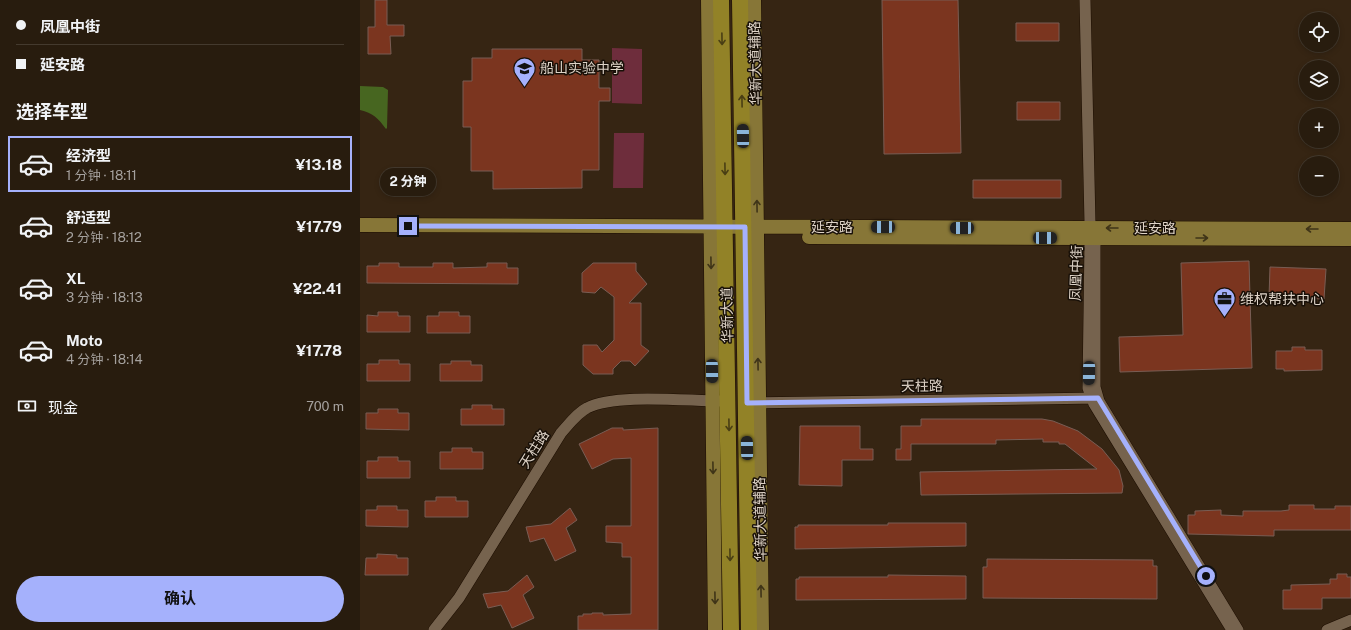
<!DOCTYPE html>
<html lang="zh">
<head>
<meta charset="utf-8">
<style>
  :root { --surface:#281c0e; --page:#302517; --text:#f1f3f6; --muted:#a5a19e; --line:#443a2e; --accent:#a5b1fc }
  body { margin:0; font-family:"Public Sans","Noto Sans SC",sans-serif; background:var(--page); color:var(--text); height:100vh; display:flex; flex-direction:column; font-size:15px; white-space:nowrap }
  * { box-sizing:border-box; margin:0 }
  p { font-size:13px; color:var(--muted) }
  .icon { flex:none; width:22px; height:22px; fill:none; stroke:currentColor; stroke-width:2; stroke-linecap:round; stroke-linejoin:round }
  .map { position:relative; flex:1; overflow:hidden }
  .panel { display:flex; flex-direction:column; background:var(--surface); width:360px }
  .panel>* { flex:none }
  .banner { display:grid; align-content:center; height:88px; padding:0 16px; background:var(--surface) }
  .buttons { position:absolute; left:939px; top:12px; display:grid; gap:8px }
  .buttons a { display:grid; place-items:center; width:40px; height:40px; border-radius:50%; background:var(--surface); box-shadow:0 2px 6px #0003,0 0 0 1px var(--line); font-size:20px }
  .end { position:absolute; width:18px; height:18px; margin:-9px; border:5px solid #a5b1fc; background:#111; box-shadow:0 0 0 2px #111 }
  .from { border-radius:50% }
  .bubble { position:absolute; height:28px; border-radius:14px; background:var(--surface); box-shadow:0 2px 6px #0003,0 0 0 1px var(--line); font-size:13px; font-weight:700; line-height:28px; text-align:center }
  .car { position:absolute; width:12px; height:24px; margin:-12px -6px; border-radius:5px; box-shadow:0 0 3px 1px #0007; background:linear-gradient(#222 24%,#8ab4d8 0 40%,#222 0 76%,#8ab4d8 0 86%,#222 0) }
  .banner b { display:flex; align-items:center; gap:14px; height:38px; font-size:15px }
  .banner b+b { border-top:1px solid var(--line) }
  .banner i { width:10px; height:10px; background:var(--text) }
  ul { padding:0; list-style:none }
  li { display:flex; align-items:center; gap:12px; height:56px; margin:0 8px 6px; padding:0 8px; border:2px solid transparent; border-radius:0px }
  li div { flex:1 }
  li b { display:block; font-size:15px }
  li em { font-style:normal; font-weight:700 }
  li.on { border-color:var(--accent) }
  li>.icon { width:36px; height:36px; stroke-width:1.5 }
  h2 { padding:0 16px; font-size:18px; line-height:48px }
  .pay { display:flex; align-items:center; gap:10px; height:44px; padding:0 16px; font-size:15px }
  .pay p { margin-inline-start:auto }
  .primary-button { display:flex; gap:8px; margin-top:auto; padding:8px 16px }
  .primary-button a { flex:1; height:46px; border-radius:24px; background:var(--accent); color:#111; font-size:16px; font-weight:700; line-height:46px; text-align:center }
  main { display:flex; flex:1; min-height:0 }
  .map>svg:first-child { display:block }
  .green { fill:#6e2d3c }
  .water { fill:#476620 }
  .building { fill:#7b351f; stroke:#795d54 }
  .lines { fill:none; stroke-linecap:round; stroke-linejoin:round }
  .minor-casing { stroke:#1d0e00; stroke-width:12 }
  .major-casing { stroke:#1d0e00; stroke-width:15 }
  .highway-casing { stroke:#1d0e00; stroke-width:17 }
  .minor { stroke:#76634e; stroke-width:11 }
  .major { stroke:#877637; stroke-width:14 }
  .highway { stroke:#928227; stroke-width:16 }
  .oneway { stroke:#493e14 }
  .oneway2 { stroke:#3f3418 }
  .route { stroke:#a5b1fc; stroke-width:5 }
  .labels { text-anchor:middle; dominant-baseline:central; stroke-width:3; stroke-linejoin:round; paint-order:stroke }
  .street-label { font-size:14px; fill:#ded3c7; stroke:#181008 }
  .poi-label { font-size:14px; fill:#ded3c7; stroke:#181008; text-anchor:start }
</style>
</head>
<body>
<main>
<section class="panel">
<div class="banner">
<b><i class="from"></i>凤凰中街</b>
<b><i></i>延安路</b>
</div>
<h2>选择车型</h2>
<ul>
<li class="on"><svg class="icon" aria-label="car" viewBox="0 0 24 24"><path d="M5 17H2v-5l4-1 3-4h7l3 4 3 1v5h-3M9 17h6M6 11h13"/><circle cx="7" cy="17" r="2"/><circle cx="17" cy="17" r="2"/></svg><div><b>经济型</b><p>1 分钟 · 18:11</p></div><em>¥13.18</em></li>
<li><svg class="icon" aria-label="car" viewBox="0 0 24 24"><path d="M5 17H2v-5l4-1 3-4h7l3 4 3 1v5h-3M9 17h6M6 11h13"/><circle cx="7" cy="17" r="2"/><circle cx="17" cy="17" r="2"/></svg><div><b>舒适型</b><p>2 分钟 · 18:12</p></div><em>¥17.79</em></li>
<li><svg class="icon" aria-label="car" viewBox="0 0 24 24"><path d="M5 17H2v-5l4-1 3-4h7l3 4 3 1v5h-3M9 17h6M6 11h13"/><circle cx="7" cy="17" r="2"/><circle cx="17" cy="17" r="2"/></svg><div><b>XL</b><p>3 分钟 · 18:13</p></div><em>¥22.41</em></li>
<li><svg class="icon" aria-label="car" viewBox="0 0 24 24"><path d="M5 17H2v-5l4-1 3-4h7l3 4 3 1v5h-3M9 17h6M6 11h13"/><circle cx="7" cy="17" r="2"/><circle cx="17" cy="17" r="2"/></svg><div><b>Moto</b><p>4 分钟 · 18:14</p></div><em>¥17.78</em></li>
</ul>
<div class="pay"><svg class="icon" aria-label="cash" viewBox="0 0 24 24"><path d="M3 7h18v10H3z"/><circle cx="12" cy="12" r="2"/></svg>现金<p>700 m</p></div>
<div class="primary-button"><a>确认</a></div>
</section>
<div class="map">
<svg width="991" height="630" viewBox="0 0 991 630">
  <rect width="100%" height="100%" fill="#362513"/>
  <path class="green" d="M252 48 282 49V104L252 103Z
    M254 133H284L283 188H253Z"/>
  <path class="water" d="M0 86 23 87 28 90 27 128 26 129C18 118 13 113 0 110Z"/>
  <path class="building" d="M15 0H27V25H44V36H30L31 54H8V27H15Z
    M522 0H598L601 153 524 154Z
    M656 23H699V41H656Z
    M132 49H222V60H239V88H250V101H239V170H222V188L133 189V171H111V127H103V81H112V58H132Z
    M657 102H700V120H657Z
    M613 180H701V198H613Z
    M889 261 892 368 760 372 759 337 823 335 821 263Z
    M19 263H39V267H73V263H93V268L127 267V263H147V268H158V284L7 283V266H19Z
    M233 263H276V271L287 284 269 303H281V345L289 351 275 366 270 361H261L253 369V374H233L223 365V345H237L242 352 254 340V297L241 287 235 293 222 292V273Z
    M910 267 966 269 964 299 909 297Z
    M18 312H38V316H50V332H7V315L18 316Z
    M79 312H99V316H110V333H67V316H79Z
    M932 347H945V350H962V370L924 371V369H916V351H932Z
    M19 360H39V364H50V381H7V364H19Z
    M91 361H111V365H122V381H80V364H91Z
    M112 405H132V409H144V425H101V409H112Z
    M18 409H38V413H49V430L6 429V413H18Z
    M561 419H682L693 421 718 431 742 449 759 470 763 486 762 493 561 495 560 472 737 469 705 444H699V442H683V439L636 440V444H551V460H536V449H541V426H561Z
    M440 426H500V449H513V460H482V486L439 485Z
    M252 428H263V430L298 428V630H218V616H223V614H232V613H243V615L271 614V557H262V543L246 542V526H271V458L253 459 232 469 219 444Z
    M92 448H112V452H123V469H80V452H92Z
    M18 457H38V461H50V478H7V461H18Z
    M76 497H96V501H108V517H65V501H76Z
    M929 505H954V509H975V506H991V530H914V536L828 534V515H835V511L861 510V515L883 516V511H921L929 510Z
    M17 506H37V510H48V527L6 526V510H17Z
    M210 508 217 520 206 528 216 551 195 561 184 538 170 542 166 527 191 524Z
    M528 523H606V546L435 549V527H438V525H528Z
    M17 554 37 555V558H48V575H5L6 558H17Z
    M627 559 793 560V566H797V599L623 598V567H627Z
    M977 574H987V577H991V598H962V609H923V590H931V585L970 584V579H977Z
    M167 575 174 587 163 595 174 618 152 628 141 605 128 608 123 594 148 591Z
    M528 575 606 576V599L436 600V579H439V577H528Z"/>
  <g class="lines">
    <defs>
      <path id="minor" d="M725 0 730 223 732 228
        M391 403 738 398
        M74 630 99 598 201 433C209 424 217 413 227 408 255 393 327 401 360 401
        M872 630 734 404 728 388 730 242 733 238 735 241V387L739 401 878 630
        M967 630 991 620"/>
      <path id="major" d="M348 0 355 630
        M394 0 402 630
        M0 225 991 229
        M449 237 991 239"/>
      <path id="highway" d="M361 0 371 630
        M380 0 389 630"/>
    </defs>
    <use href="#minor" class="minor-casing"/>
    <use href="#major" class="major-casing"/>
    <use href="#highway" class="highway-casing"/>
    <use href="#minor" class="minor"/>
    <use href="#major" class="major"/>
    <use href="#highway" class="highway"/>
  </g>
  <defs><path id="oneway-shaft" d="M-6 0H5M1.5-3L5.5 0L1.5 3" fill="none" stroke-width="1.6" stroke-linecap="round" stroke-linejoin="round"/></defs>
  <g class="oneway">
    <use href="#oneway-shaft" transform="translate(362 39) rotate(89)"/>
    <use href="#oneway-shaft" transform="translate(382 101) rotate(-91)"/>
    <use href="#oneway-shaft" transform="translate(365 169) rotate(89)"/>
    <use href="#oneway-shaft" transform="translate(369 425) rotate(89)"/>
    <use href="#oneway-shaft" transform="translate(370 555) rotate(89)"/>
  </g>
  <g class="oneway2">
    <use href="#oneway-shaft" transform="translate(397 206) rotate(-91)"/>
    <use href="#oneway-shaft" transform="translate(752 228) rotate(-180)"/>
    <use href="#oneway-shaft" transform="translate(952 229) rotate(-180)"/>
    <use href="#oneway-shaft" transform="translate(842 238)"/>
    <use href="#oneway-shaft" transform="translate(351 263) rotate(89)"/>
    <use href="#oneway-shaft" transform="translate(398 364) rotate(-91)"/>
    <use href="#oneway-shaft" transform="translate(353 468) rotate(89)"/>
    <use href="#oneway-shaft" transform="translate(401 591) rotate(-91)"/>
    <use href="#oneway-shaft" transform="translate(355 598) rotate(89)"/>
  </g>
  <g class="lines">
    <path class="route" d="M48 226 385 227 387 403 738 398 846 576"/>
  </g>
  <defs>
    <symbol id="school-pin" viewBox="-11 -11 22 30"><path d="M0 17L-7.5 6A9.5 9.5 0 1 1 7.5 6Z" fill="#a5b1fc" stroke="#181008"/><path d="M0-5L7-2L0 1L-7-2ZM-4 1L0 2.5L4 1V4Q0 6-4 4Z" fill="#111"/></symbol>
    <symbol id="office-pin" viewBox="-11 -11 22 30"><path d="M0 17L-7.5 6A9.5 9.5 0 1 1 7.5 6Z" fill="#a5b1fc" stroke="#181008"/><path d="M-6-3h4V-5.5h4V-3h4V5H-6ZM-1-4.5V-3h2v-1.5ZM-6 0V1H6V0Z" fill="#111"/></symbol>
  </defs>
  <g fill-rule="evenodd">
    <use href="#school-pin" x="152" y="56" width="25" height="34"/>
    <use href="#office-pin" x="852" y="286" width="25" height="34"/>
  </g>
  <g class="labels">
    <g class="street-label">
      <text transform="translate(395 63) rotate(-91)">华新大道辅路</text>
      <text x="472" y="227">延安路</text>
      <text x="795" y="228">延安路</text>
      <text transform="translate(716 273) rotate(-88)">凤凰中街</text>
      <text transform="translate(367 315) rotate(-91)">华新大道</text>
      <text transform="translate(562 386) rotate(-1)">天柱路</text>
      <text transform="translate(174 449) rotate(-58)">天柱路</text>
      <text transform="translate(400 519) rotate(-91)">华新大道辅路</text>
    </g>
    <g class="poi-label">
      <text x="180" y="68">船山实验中学</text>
      <text x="880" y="299">维权帮扶中心</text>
    </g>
  </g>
</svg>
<div class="buttons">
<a><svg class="icon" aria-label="locate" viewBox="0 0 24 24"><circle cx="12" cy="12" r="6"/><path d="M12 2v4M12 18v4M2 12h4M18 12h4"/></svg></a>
<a><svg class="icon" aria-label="layers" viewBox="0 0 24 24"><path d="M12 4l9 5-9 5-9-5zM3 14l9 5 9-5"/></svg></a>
<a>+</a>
<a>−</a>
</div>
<i class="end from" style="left:846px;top:576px"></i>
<i class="end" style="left:48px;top:226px"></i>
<div class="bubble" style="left:20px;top:168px;width:56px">2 分钟</div>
<i class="car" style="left:383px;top:136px;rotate:359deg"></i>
<i class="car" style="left:523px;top:227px;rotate:270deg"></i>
<i class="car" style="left:602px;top:228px;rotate:270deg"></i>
<i class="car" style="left:685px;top:238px;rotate:90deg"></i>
<i class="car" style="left:352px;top:371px;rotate:179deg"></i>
<i class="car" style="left:729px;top:373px;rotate:181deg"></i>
<i class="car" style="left:387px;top:448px;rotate:359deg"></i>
</div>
</main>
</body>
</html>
